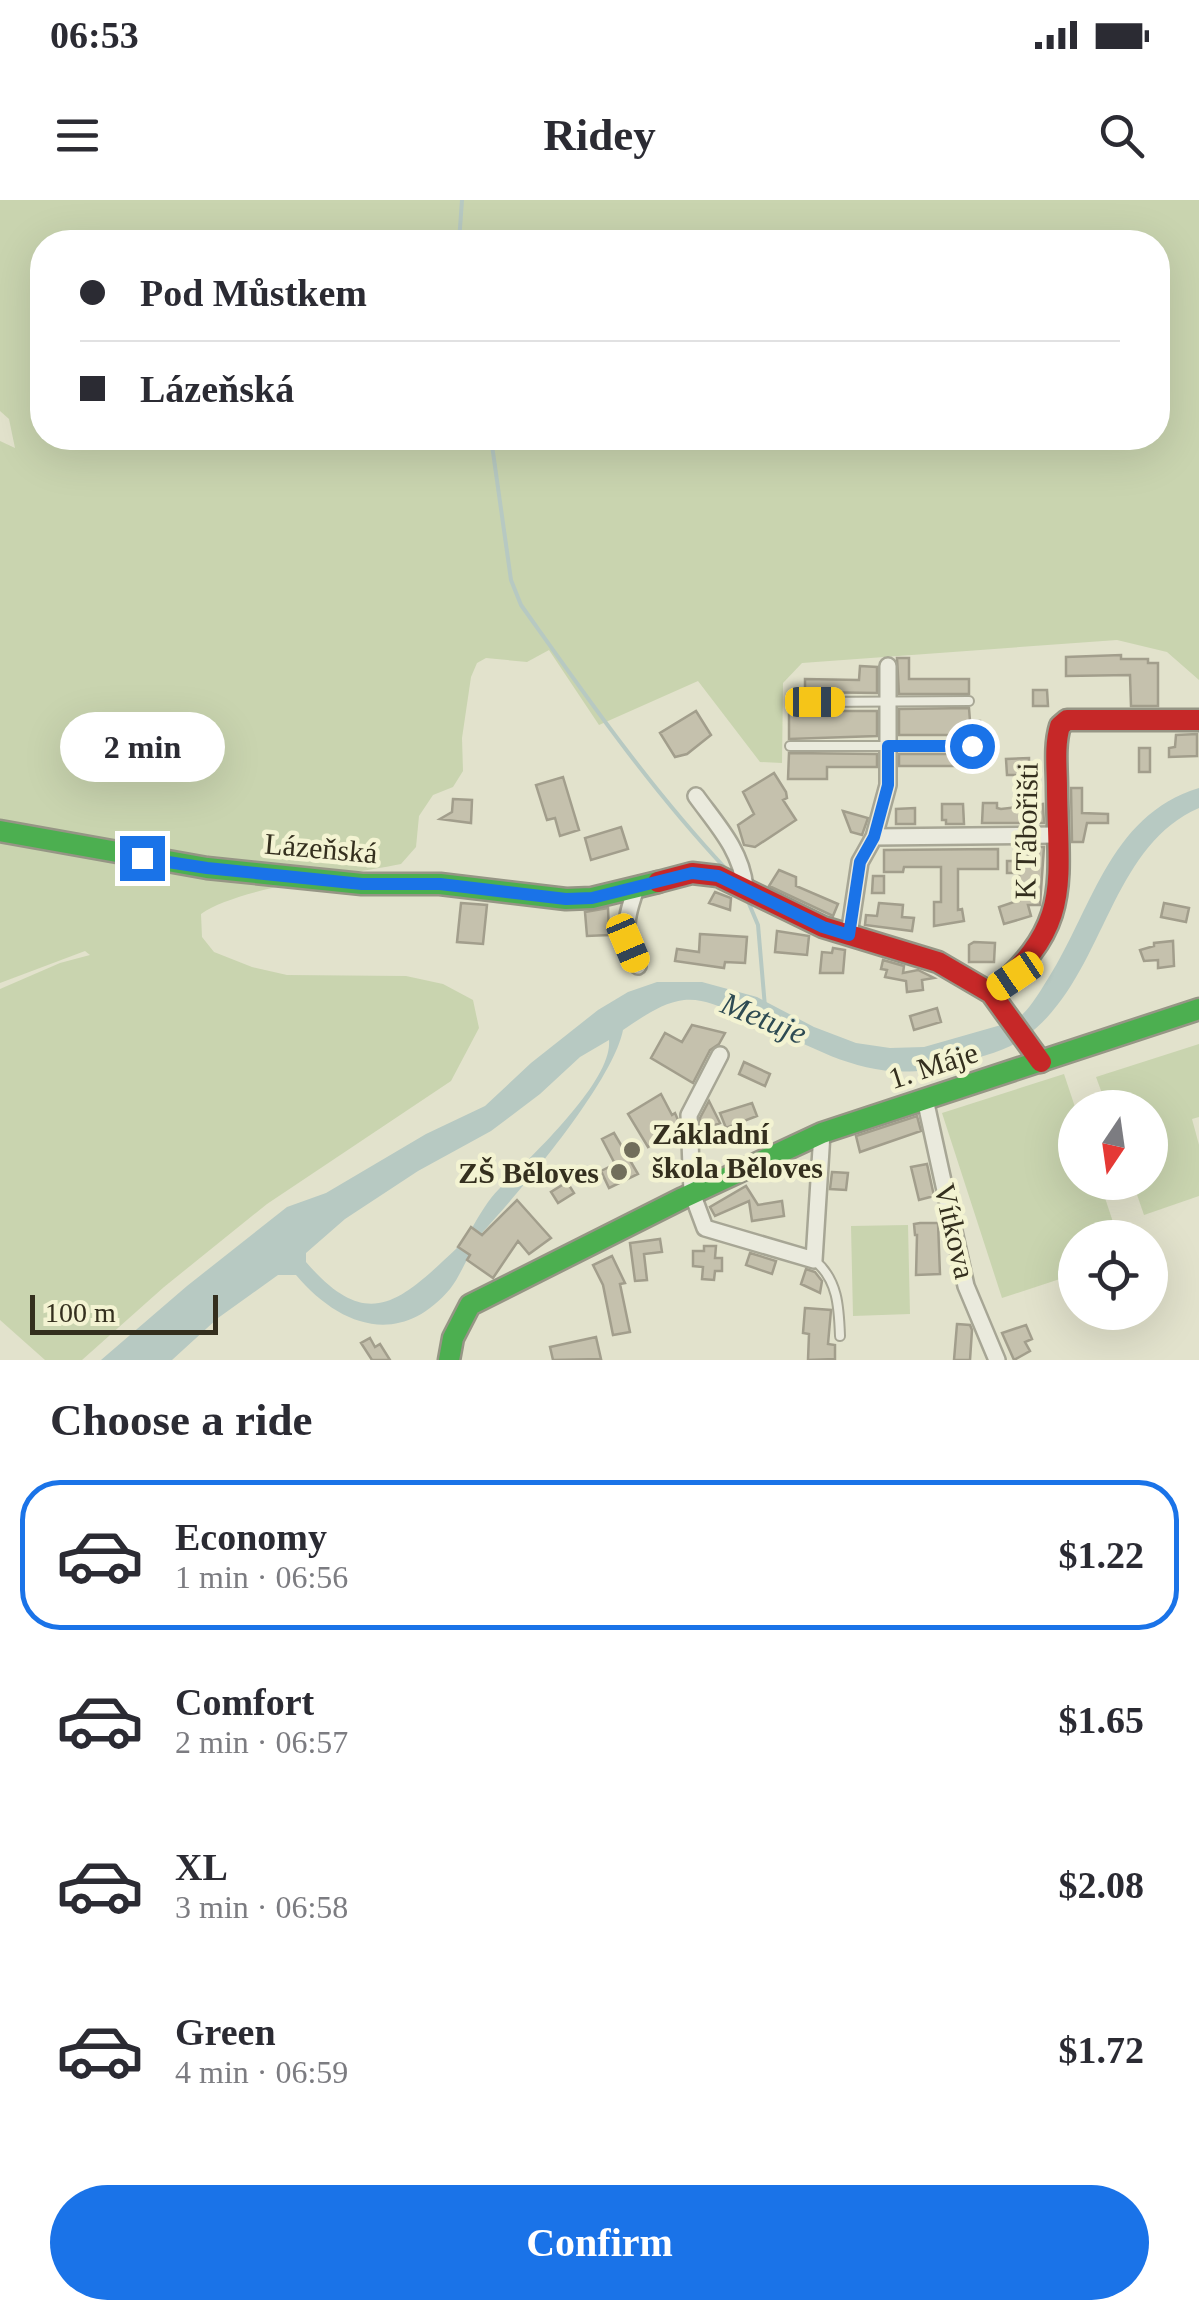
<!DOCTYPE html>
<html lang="en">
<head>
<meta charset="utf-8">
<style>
  :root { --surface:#fff; --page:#f7f7f7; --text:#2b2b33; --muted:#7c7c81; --line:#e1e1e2; --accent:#1a73e8 }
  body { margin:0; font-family:"Times New Roman",serif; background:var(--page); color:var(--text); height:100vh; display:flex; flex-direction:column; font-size:38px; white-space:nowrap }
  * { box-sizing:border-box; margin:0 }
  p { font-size:32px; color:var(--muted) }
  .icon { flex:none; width:55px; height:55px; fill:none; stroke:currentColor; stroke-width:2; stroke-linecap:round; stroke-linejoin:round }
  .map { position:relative; height:1160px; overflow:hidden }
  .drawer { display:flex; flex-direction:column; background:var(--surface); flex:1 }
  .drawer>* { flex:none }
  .hud { position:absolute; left:30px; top:30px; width:1140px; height:220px; border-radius:40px; box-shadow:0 10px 40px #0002; display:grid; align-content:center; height:220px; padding:0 50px; background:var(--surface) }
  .needle { width:65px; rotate:193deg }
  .buttons { position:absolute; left:1058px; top:890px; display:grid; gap:20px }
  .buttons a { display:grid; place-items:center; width:110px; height:110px; border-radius:50%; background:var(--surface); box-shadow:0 10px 40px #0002; font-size:50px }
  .scale { position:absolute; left:30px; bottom:25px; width:188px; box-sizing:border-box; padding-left:10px; border:5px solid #342f1e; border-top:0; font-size:28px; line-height:35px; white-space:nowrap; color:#342f1e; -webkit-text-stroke:8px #f3f3d2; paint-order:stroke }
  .end { position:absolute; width:45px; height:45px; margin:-22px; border:12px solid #1a73e8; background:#fff; box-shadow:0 0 0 5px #fff }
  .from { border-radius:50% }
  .bubble { position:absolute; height:70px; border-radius:35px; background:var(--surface); box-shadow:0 10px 40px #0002; font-size:32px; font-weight:800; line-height:70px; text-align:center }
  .car { position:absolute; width:30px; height:60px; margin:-30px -15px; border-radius:12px; box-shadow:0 0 8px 2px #0007; background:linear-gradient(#f5c518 24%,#345 0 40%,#f5c518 0 76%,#345 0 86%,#f5c518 0) }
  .hud b { display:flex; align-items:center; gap:35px; height:95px; font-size:38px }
  .hud b+b { border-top:2px solid var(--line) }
  .hud i { width:25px; height:25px; background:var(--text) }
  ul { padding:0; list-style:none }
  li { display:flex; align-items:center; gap:30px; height:150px; margin:0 20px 15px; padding:0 30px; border:5px solid transparent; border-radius:40px }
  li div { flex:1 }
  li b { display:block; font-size:38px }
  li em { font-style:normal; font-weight:800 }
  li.selected { border-color:var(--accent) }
  li>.icon { width:90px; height:90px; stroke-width:1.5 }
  h2 { padding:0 50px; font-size:45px; line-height:120px }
  .cta { display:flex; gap:20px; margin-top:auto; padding:20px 50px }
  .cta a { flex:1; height:115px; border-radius:60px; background:var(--accent); color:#fff; font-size:40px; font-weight:800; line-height:115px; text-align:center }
  .status { display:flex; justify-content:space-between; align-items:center; height:70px; padding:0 50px; background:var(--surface); direction:ltr }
  .status svg { height:28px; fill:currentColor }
  header { display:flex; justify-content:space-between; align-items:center; height:130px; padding:0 50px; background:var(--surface); font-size:45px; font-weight:800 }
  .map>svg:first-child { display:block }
  .green { fill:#c9d4af; fill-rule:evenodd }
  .water { fill:#b7c9c2 }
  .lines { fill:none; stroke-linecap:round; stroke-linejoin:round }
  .stream { stroke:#b7c9c2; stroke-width:4 }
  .building { fill:#c5c1ad; stroke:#a29e8c; stroke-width:2.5 }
  .lane-casing { stroke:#a7a695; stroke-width:12 }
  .street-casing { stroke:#a7a695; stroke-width:20 }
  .fast-casing { stroke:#969585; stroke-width:25 }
  .jam-casing { stroke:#969585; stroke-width:25 }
  .lane { stroke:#eaeadd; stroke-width:8 }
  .street { stroke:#eaeadd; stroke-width:15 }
  .fast { stroke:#4caf50; stroke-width:20 }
  .jam { stroke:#c62828; stroke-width:20 }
  .route { stroke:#1a73e8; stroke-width:12 }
  .poi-dot { fill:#716e5b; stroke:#f3f3d2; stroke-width:4 }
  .labels { text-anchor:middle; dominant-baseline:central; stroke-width:9; stroke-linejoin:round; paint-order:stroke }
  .street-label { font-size:30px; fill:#342f1e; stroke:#f3f3d2 }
  .poi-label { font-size:30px; font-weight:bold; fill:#342f1e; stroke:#f3f3d2; text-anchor:start }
  .water-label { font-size:32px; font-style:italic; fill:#2e4b53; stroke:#f3f3d2 }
</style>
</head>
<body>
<div class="status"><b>06:53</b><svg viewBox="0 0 49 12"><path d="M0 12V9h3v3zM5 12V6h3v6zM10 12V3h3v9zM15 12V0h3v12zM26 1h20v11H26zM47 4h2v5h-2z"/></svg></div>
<header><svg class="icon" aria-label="menu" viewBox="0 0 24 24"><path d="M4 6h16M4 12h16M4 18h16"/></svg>Ridey<svg class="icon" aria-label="search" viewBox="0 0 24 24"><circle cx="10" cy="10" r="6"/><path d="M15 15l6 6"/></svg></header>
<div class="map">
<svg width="1199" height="1160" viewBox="0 0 1199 1160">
  <rect width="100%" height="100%" fill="#e2e2cc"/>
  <path class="green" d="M0 0H1199V480L1167 452 1117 440 802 463 783 483 782 563 760 562 698 481 599 525 549 450 527 462 486 458 477 463 471 477 462 538 463 571 453 587 433 595 419 616 416 647 401 664C352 674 239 687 201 714L202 737 214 752 252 767 287 775 406 776 443 784 473 800 479 828 451 881 267 1004 164 1087 82 1160H45L0 1120V789L60 763 90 755 85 751 0 783V241L15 248 9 219 0 211ZM42 42H1158V238H42Z
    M1199 844V917L1192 919 1199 945V996L1144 1015 1133 983 1150 982V908L1107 907 1096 877Z
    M1064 874 1075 907V982L1100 983 1118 1037 1075 1038V1074L1002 1098 942 913Z
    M908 1025 910 1114 853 1116 851 1026Z"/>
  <path class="water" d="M1199 588V608C1106 648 1105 783 1022 839 1003 853 973 858 951 865 863 889 811 842 735 813 718 806 702 798 684 800 661 803 641 818 623 830 613 882 519 993 481 1034L472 1028C480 1014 488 1000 499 989 527 960 613 882 609 840L580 857 540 894 491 931 418 971 345 1019 306 1053V1062C368 1134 400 1102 458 1047L470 1055C463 1066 458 1079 450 1089 400 1148 340 1127 296 1075H278L218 1118 172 1160H101L187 1086 287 1007 326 993 426 934 485 906 531 863 598 810 628 792 657 782H702L757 797 814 827 856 843 890 848 924 847 1015 821C1028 811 1036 798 1044 785 1092 713 1107 616 1199 588Z"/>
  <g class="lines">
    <path class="stream" d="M459 42 462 0
      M491 238 511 380 521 405C586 496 649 587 726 669
      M747 699 758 725 765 807"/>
  </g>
  <path class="building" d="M1121 455V459H1148V463H1158V506H1131L1130 475 1066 476V457Z
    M897 458H909V479H969V494H899Z
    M860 466 877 467V493L805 492V479L859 480Z
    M1033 490H1047L1048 506H1033Z
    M969 508 970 521H980V535H899V509Z
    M696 511 711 535 687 554 675 557 660 533Z
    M789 511H877V536L789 539Z
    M1197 534V556L1169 557V548L1175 547 1176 535Z
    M1139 548H1150V572H1139Z
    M789 553 877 554V567H827V579H788Z
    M899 554H964V566H899Z
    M1029 558V575H1007L1006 559Z
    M774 573 786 592 787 598 783 600 796 620 755 647 744 645 738 625 754 614 743 592Z
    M563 577 579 630 560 636 555 618 547 620 536 585Z
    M1071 588H1082V613L1108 614V623H1087L1083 642H1072Z
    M453 599 472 600 471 623 440 619 452 612Z
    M983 603H997V608L1001 609 1043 604 1044 623H982Z
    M942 604H963L964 624H946V620H942Z
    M915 608V624H896V609Z
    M843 611 868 618 862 635 851 632Z
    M621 627 628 649 591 660 585 638Z
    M1029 647H1044L1040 705H1028L1031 716 1004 724 999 707 1020 700 1019 673H1007V661H1027Z
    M998 649V669H958V710L962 709 964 721 934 726V702H941V667H904L903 672H884V650Z
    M779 670 796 677V686L838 704 833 716 769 686Z
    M873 676H884V693H872Z
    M715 692 731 698 730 710 709 703Z
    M461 703 487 705 483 744 457 742Z
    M879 703 903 705 902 717 914 718 912 731 865 725 866 715 877 716Z
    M1164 703 1189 708 1186 722 1161 717Z
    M608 708 609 735 587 736 585 712Z
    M777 731 809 736 807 755 775 752Z
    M700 734 747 737 745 763 725 762 724 768 675 761 677 749 699 752Z
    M1173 741 1174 766 1158 768V760L1144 761 1140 750 1154 746V743Z
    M974 742 995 743 994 762H969V745Z
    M833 748 845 750 843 773H820L822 752 832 753Z
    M883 760 904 766 903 773 918 770 934 778 922 780 923 790 907 792 906 781 885 777 887 770 881 769Z
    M937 808 941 822 914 830 910 816Z
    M692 825 725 833 719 844 710 850 693 883 651 858 665 833 682 842Z
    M744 862 770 874 765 886 739 874Z
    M661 894 672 915 675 913 678 920V929L648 947 628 914Z
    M709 901 720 923 701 931 700 918Z
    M752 903 757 916 726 928 720 913Z
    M917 916 921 931 860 952 856 936Z
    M614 933 638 974 609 988 601 971 615 964 602 939Z
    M927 964 934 996 919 1000 911 967Z
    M832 972 848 973 846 990 830 989Z
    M567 982 574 993 558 1003 551 992Z
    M746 986 758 1005 782 1001 784 1016 752 1021 749 1001 715 1016 710 1007Z
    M517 1000 551 1038 529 1054 518 1041 493 1078 467 1060 470 1055 458 1047 471 1027 482 1035Z
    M920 1023H938L940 1074 916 1075 917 1035H915L914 1024Z
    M660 1039 662 1052 644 1054 647 1080 635 1081 630 1043Z
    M704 1046H716L715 1058H722V1071H715L714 1080 702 1079 703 1067 693 1066V1051H704Z
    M750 1053 776 1061 772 1074 746 1065Z
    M612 1056 625 1083 620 1084 630 1132 613 1135 603 1085 593 1065Z
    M806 1069 815 1072 822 1081 820 1093 801 1084Z
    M805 1108 831 1110 828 1144 835 1145V1159L808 1160 809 1134 803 1133Z
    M957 1124 970 1125 972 1130 970 1160H954Z
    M1026 1125 1032 1139 1025 1142 1030 1151 1014 1160 1002 1133Z
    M596 1137 601 1159 553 1160 550 1147Z
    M370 1138 375 1147 380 1144 390 1160H372L361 1143Z"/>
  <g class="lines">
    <defs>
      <path id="lane" d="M815 502 969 501
        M790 546H973
        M814 1060C838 1079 839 1108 840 1136"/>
      <path id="street" d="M696 596C717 625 741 650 745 687
        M874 637 1056 635
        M637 686C624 721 623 731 638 766
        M849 735 860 662 874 637 888 585V466
        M720 855 689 915 692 993 705 1028 814 1060 822 933
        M925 899 966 1086 997 1160"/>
      <path id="fast" d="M0 631 207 668 362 684H440L566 699 592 698 658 682
        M449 1160 453 1138 470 1105 683 998 822 933 1199 809"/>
      <path id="jam" d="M658 682 692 673 718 676 823 727 938 762 991 793 1041 862
        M991 793C1073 726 1058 684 1057 589 1057 568 1054 546 1060 526L1067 520H1199"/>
    </defs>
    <use href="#lane" class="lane-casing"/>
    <use href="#street" class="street-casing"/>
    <use href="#fast" class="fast-casing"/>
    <use href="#jam" class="jam-casing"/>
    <use href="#lane" class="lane"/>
    <use href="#street" class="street"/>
    <use href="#fast" class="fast"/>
    <use href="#jam" class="jam"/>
  </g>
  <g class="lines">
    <path class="route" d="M142 658 207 668 362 684H440L566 699 592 698 692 673 718 676 823 727 849 735 860 662 874 637 888 585V546H972"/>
  </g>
  <g class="poi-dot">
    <circle cx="632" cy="950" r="10"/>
    <circle cx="619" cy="972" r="10"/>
  </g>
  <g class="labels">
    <g class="street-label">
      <text transform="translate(1026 631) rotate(-89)">K Tábořišti</text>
      <text transform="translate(321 648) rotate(5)">Lázeňská</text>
      <text transform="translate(933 865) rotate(-18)">1. Máje</text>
      <text transform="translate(955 1031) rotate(77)">Vítkova</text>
    </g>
    <g class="poi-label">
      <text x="652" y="933">Základní<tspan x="652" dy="34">škola Běloves</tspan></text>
      <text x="599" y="972" text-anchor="end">ZŠ Běloves</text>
    </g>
    <g class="water-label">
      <text transform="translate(764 818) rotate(22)">Metuje</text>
    </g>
  </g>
</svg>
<div class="buttons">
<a><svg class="needle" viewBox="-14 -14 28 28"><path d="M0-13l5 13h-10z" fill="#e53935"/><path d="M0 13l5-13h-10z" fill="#7c7c81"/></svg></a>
<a><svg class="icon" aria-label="locate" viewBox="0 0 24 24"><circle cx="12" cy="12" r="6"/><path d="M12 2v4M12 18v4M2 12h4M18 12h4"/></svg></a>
</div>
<div class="scale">100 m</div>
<i class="end from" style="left:972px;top:546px"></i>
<i class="end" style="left:142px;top:658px"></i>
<div class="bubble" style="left:60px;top:512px;width:165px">2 min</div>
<i class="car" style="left:815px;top:502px;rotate:90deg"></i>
<i class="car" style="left:628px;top:743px;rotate:157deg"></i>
<i class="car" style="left:1015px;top:776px;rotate:236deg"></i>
<div class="hud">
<b><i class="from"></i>Pod Můstkem</b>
<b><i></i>Lázeňská</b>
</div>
</div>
<section class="drawer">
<h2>Choose a ride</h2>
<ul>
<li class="selected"><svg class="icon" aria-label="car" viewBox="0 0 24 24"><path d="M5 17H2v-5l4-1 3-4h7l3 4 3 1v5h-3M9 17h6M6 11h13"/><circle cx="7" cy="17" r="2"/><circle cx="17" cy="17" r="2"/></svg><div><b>Economy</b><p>1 min · 06:56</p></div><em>$1.22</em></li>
<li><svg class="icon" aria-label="car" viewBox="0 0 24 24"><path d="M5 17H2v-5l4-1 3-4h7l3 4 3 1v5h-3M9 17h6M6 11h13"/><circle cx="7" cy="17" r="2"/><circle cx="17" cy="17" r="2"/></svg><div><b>Comfort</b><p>2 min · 06:57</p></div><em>$1.65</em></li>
<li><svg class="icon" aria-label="car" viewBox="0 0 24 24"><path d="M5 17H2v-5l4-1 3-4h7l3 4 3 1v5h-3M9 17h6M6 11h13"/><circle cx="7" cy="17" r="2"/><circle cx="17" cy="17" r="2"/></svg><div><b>XL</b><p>3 min · 06:58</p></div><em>$2.08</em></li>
<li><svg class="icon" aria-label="car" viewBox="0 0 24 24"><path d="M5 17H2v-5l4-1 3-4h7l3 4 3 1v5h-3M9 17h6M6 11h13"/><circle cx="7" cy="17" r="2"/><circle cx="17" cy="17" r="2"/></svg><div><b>Green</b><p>4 min · 06:59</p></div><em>$1.72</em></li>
</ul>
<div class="cta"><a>Confirm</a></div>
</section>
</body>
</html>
